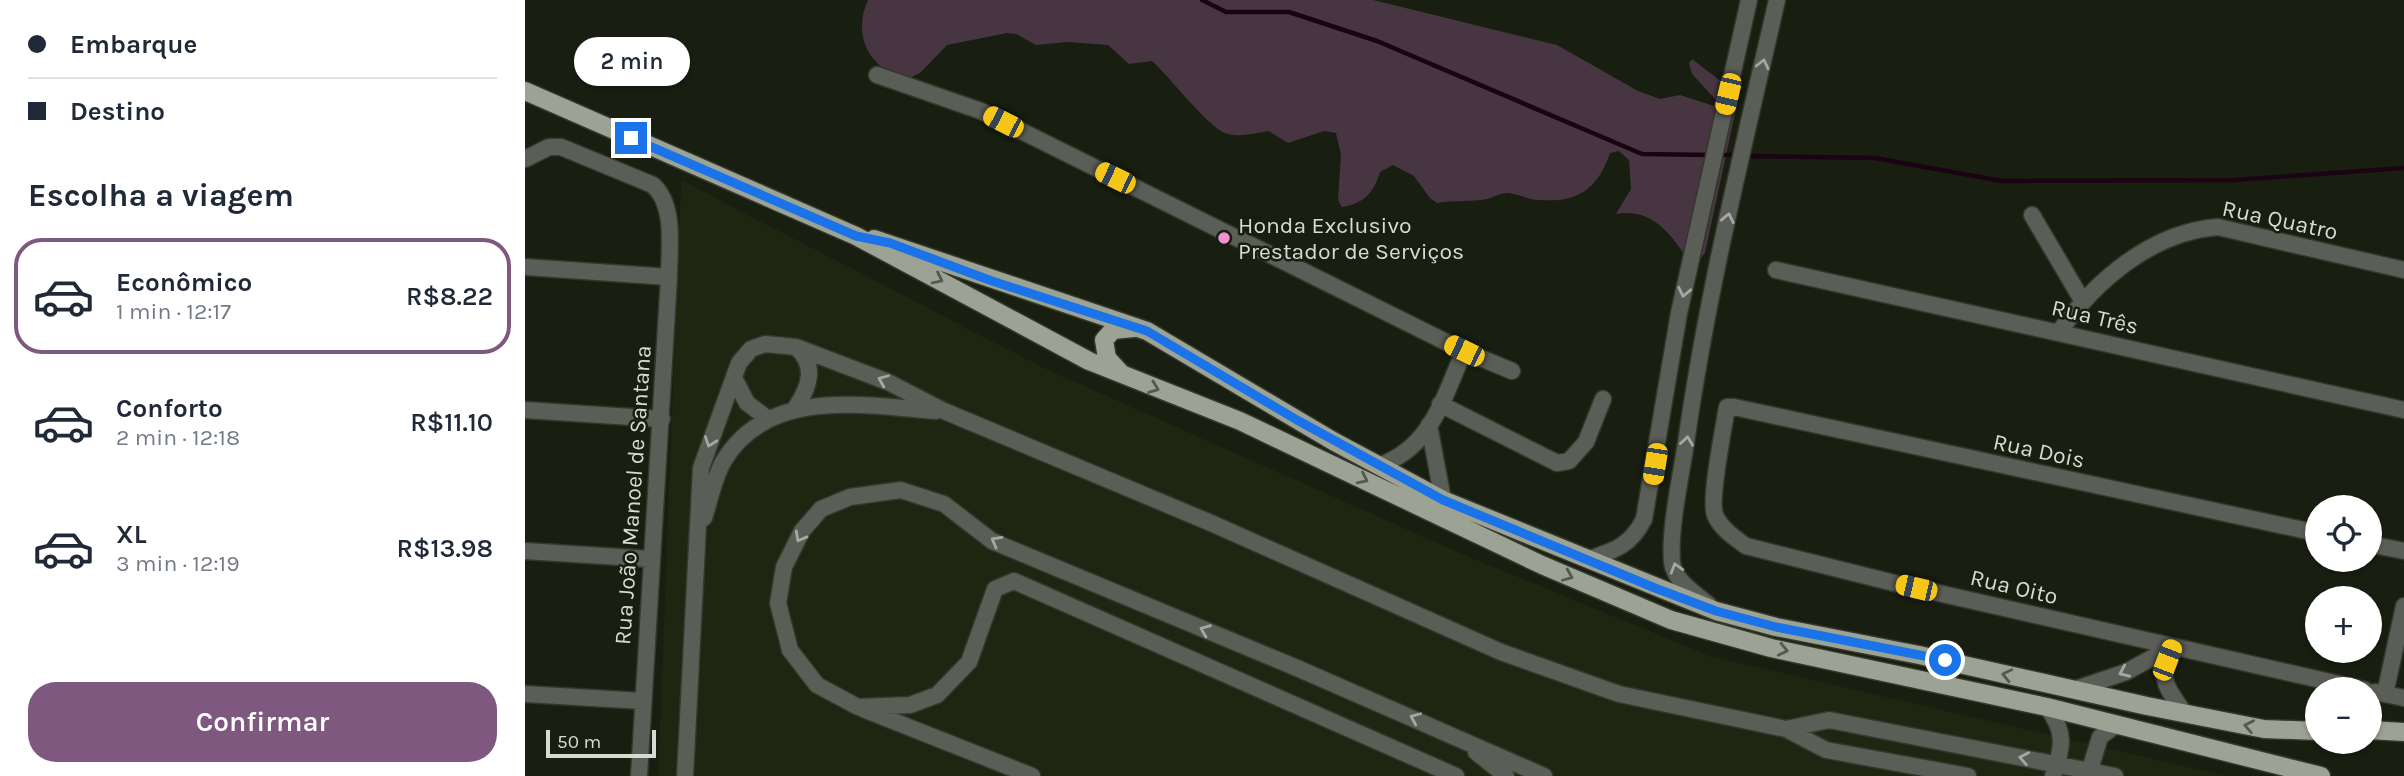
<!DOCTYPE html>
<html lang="pt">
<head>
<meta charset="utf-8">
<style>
  :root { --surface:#fff; --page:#f6f6f7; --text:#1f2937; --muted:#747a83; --line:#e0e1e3; --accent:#7e587f }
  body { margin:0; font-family:Karla,sans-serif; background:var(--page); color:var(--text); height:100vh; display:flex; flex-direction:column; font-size:26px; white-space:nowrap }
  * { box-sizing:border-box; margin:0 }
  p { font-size:23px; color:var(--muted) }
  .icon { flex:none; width:38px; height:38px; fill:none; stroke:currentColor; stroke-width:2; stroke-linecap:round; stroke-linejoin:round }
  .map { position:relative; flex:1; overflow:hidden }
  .details { display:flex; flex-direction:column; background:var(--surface); width:525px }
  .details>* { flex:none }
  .hud { display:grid; align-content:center; height:154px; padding:0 28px; background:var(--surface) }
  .controls { position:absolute; left:1780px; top:495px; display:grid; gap:14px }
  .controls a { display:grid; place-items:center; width:77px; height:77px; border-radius:50%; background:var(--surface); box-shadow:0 2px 5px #0004; font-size:35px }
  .scale { position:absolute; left:21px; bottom:18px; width:110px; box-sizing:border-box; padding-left:7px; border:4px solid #d7dbd2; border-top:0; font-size:19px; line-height:24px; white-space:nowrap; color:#d7dbd2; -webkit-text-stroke:5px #181e10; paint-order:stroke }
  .end { position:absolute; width:32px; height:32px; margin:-16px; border:9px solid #1a73e8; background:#fff; box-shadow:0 0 0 4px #fff }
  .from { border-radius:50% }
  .bubble { position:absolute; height:49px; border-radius:24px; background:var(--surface); box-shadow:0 2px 5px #0004; font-size:23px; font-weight:600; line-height:49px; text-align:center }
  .car { position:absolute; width:21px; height:42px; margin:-21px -10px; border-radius:9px; box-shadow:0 0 5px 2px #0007; background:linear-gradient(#f5c518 24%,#345 0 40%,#f5c518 0 76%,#345 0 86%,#f5c518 0) }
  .hud b { display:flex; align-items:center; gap:24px; height:66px; font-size:26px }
  .hud b+b { border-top:2px solid var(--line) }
  .hud i { width:18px; height:18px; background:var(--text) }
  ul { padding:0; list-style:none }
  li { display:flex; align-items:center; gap:21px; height:116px; margin:0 14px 10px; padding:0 14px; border:4px solid transparent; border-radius:28px }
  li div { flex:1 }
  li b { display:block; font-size:26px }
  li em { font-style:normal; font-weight:600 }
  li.on { border-color:var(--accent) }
  li>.icon { width:63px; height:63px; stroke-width:1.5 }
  h2 { padding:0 28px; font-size:32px; line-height:84px }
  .button { display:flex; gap:14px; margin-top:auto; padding:14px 28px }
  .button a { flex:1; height:80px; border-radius:28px; background:var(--accent); color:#fff; font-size:28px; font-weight:600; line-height:80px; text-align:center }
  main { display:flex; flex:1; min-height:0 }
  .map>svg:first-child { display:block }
  .built { fill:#1e2511 }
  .green { fill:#483542 }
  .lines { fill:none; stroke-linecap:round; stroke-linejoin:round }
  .stream { stroke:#1a0414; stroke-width:4.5 }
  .minor-casing { stroke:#33382b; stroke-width:19 }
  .major-casing { stroke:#33382b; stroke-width:21 }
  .minor { stroke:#5b5e57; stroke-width:16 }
  .major { stroke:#9ca394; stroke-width:18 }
  .oneway { stroke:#a5a9a1 }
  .oneway2 { stroke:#535a4b }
  .route { stroke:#1a73e8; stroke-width:9 }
  .poi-dot { fill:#f291d6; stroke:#181e10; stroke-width:2.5 }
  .labels { text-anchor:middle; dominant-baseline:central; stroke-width:5; stroke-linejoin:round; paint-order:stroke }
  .street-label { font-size:23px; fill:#d7dbd2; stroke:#181e10 }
  .poi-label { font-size:23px; fill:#d7dbd2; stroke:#181e10; text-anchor:start }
</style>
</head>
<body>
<main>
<section class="details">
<div class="hud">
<b><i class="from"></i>Embarque</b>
<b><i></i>Destino</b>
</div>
<h2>Escolha a viagem</h2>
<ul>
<li class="on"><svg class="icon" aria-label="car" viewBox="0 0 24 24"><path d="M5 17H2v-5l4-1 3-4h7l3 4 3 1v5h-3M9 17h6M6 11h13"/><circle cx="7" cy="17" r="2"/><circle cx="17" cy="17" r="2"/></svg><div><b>Econômico</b><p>1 min · 12:17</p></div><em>R$8.22</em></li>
<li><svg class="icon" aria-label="car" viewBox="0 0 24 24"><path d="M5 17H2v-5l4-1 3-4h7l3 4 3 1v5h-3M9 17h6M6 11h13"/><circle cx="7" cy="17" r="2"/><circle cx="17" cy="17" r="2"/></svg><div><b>Conforto</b><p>2 min · 12:18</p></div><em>R$11.10</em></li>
<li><svg class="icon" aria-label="car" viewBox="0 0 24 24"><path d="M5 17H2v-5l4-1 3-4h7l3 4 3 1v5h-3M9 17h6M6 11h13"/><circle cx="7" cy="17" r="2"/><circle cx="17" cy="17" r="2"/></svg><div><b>XL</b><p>3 min · 12:19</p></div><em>R$13.98</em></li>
</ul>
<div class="button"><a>Confirmar</a></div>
</section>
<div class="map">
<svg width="1879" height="776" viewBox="0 0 1879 776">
  <rect width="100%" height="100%" fill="#181e10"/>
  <path class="built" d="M156 180 519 368 935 553 1185 656 1702 776H133Z"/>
  <path class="green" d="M343 0H848L1032 45 1113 91 1135 99 1155 95 1189 106 1190 99 1167 74 1164 63 1167 59 1214 95 1180 253 1171 264 1165 263C1147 235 1127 207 1091 214L1106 189 1104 160 1094 151 1085 153C1073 188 1054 203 1015 200 1004 200 994 194 983 193 975 193 969 197 962 199 946 202 929 200 912 203L905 198 889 176 868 165 855 172C849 192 839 204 817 207L813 200 816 155 811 133 799 131 763 143 744 131C730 133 714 138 700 133 682 126 645 77 627 61L604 64 583 45 543 42 511 45 491 34 482 33 422 45 395 73 380 80C344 67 327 36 343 0Z"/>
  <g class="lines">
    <path class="stream" d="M677 0 701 12H764L852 41 1117 154 1185 155
      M1193 155H1213
      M1221 156 1350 158 1477 181 1709 180 1879 168"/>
    <defs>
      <path id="minor" d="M352 75 456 111 939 351 987 371
        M0 159 24 147H36L128 185C151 206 144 249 144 277L114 776
        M1507 215 1557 300
        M0 267 144 277
        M1251 270 1879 410
        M1534 332C1571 280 1627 232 1693 227L1879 270
        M209 378 222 403 243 419
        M915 404 1032 463 1044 461 1061 442 1078 399
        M271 407C285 386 291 366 272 348
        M0 410 137 419
        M904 425 918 500
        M853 466C906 448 918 399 939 351
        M179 518C185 500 189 478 198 462 242 387 338 405 411 411
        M1792 533 1209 407H1202C1199 427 1184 500 1190 515 1196 529 1210 538 1221 546L1365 582 1840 690
        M1844 544 1879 551
        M0 551 126 559
        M1064 559C1091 550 1106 545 1119 519L1154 313 1224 0
        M1184 605C1171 594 1149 581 1147 562 1144 527 1157 472 1162 436 1183 289 1219 145 1252 0
        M1647 647C1634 684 1639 682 1659 713
        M1548 690 1601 672 1647 647
        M1850 692 1879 698
        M0 694 118 701
        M1860 694 1879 606
        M1522 707C1541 732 1538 747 1528 776
        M338 709 507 776
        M1261 729 1304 720 1590 776
        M951 752 981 776
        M160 776 176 468 214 363 226 349 240 344 271 347 363 382 419 411 686 523 976 652 1094 694 1261 729 1301 750 1443 776
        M931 776 489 581 470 589 444 662 412 695 385 705 333 707 292 685 265 650 253 603 259 567 277 531 296 509 325 497 376 490 419 504 467 541 772 668 1019 776
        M1563 776 1575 737 1592 724"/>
      <path id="major" d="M0 91 331 236 564 361 715 421 1017 565 1146 620 1246 648 1522 707 1796 776
        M349 239 622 331 808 441 918 500 1191 611 1251 627 1394 655 1622 706 1739 729 1792 731
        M595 372 582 358 579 340 588 330 609 328
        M1844 730 1879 732"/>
    </defs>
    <use href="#minor" class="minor-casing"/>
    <use href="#major" class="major-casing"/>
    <use href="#minor" class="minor"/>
    <use href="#major" class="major"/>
  </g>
  <defs><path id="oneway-chevron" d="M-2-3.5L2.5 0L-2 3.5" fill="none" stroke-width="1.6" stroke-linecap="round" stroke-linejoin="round" transform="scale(1.75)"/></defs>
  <g class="oneway">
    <use href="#oneway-chevron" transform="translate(1238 64) rotate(-77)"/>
    <use href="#oneway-chevron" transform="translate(1203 218) rotate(-78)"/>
    <use href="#oneway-chevron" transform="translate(1159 292) rotate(102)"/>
    <use href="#oneway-chevron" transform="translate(358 380) rotate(-157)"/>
    <use href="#oneway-chevron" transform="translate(1162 441) rotate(-82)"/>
    <use href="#oneway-chevron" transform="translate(185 442) rotate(110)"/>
    <use href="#oneway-chevron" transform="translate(275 537) rotate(119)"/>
    <use href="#oneway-chevron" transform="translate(471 541) rotate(-151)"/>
    <use href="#oneway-chevron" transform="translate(1151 568) rotate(-107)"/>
    <use href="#oneway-chevron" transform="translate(680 630) rotate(-158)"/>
    <use href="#oneway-chevron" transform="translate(1599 672) rotate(156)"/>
    <use href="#oneway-chevron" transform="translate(890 718) rotate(-157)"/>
    <use href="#oneway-chevron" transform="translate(1499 758) rotate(-169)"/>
  </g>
  <g class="oneway2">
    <use href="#oneway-chevron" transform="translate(413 279) rotate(26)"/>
    <use href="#oneway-chevron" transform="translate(629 388) rotate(21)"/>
    <use href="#oneway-chevron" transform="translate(838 479) rotate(26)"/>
    <use href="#oneway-chevron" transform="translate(1043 576) rotate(23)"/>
    <use href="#oneway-chevron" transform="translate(1258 650) rotate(13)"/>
    <use href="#oneway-chevron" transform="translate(1482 675) rotate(-167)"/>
    <use href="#oneway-chevron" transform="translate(1724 726) rotate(-169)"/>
  </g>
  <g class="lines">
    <path class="route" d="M106 138 331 236 365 243 467 281 622 331 772 420 918 500 1130 588 1191 611 1251 627 1420 660"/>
  </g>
  <circle class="poi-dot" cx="699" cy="238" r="7"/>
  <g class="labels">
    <g class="street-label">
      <text transform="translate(1755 220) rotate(12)">Rua Quatro</text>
      <text transform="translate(1570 317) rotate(13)">Rua Três</text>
      <text transform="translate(1514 451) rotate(12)">Rua Dois</text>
      <text transform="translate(108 495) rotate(-86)">Rua João Manoel de Santana</text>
      <text transform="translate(1489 587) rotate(13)">Rua Oito</text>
    </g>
    <g class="poi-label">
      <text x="713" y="225">Honda Exclusivo<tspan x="713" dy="26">Prestador de Serviços</tspan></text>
    </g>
  </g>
</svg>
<div class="controls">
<a><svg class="icon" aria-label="locate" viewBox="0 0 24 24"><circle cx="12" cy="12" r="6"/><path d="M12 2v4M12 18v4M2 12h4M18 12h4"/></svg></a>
<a>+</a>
<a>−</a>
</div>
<div class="scale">50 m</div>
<i class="end from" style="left:1420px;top:660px"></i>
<i class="end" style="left:106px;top:138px"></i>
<div class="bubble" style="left:49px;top:37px;width:116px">2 min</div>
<i class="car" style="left:1203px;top:94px;rotate:193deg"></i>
<i class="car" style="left:478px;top:122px;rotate:297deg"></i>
<i class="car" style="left:590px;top:178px;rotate:296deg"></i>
<i class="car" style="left:939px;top:351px;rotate:296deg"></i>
<i class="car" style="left:1130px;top:464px;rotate:189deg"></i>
<i class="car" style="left:1391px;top:588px;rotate:283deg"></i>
<i class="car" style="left:1642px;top:660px;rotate:21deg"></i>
</div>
</main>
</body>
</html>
